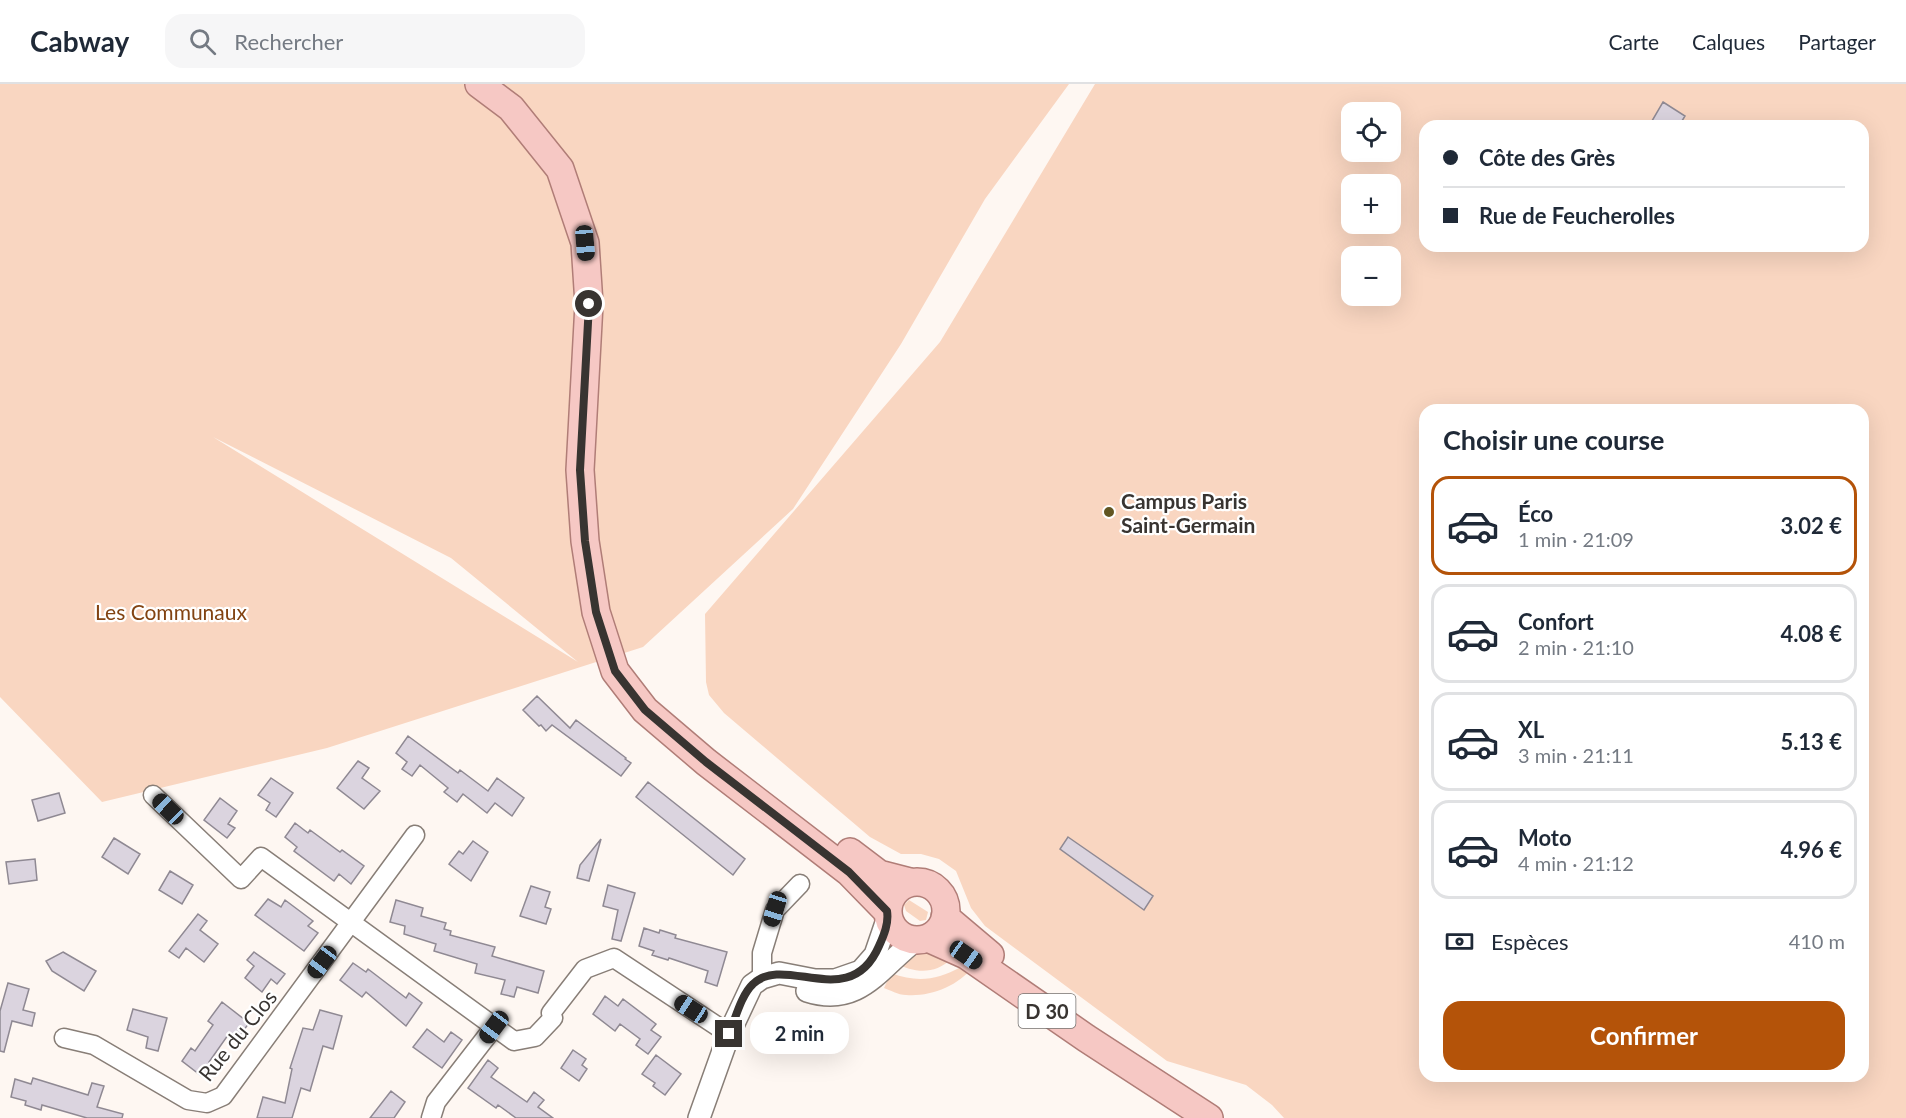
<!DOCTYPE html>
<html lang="fr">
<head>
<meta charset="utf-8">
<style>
  :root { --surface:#fff; --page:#f6f6f7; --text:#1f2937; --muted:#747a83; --line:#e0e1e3; --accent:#b45309 }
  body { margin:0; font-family:Lato,sans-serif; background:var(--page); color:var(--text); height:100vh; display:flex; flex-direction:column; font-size:22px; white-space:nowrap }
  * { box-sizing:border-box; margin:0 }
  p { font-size:20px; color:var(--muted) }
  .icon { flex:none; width:33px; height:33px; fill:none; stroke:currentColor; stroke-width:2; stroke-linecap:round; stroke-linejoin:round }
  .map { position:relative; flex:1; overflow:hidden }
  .details { position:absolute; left:1419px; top:320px; width:450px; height:678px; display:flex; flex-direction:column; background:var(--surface); border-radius:18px; box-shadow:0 6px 24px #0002 }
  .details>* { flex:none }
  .banner { position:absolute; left:1419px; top:36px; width:450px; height:132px; border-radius:18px; box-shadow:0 6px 24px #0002; display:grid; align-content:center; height:132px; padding:0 24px; background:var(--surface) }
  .controls { position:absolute; left:1341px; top:18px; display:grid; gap:12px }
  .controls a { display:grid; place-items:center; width:60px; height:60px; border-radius:12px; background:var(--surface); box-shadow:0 6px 24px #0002; font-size:30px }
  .end { position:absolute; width:27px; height:27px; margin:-14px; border:8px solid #383431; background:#fff; box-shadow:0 0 0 3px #fff }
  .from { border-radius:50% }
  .bubble { position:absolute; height:42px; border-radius:18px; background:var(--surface); box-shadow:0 6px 24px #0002; font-size:20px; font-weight:700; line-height:42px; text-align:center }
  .car { position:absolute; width:18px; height:36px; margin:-18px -9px; border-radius:8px; box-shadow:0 0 4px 2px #0007; background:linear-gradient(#222 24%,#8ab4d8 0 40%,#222 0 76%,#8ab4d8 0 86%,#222 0) }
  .banner b { display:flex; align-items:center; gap:21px; height:57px; font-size:22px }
  .banner b+b { border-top:2px solid var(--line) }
  .banner i { width:15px; height:15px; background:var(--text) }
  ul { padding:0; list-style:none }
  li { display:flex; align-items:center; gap:18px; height:99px; margin:0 12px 9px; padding:0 12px; border:3px solid var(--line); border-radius:18px }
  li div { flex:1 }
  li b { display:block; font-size:22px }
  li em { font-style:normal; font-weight:700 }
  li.on { border-color:var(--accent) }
  li>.icon { width:54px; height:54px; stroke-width:1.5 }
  h2 { padding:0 24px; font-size:27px; line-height:72px }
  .pay { display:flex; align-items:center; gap:15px; height:66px; padding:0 24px; font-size:22px }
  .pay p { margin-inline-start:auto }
  .primary-button { display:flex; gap:12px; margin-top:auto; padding:12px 24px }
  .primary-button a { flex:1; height:69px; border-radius:18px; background:var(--accent); color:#fff; font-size:24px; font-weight:700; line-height:69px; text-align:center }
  header { display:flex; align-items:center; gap:36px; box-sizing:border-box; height:84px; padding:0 30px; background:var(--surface); border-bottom:2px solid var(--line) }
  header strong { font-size:28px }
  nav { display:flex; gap:33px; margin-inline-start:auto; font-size:21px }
  .search { width:420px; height:54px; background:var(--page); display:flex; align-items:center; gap:15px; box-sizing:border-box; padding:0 21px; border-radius:18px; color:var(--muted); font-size:22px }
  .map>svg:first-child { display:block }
  .green { fill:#f9d6c1; fill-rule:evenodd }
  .building { fill:#dbd4df; stroke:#8f8993; stroke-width:1.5 }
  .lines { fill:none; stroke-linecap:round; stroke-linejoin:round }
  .minor-casing { stroke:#887e77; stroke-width:21 }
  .tertiary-casing { stroke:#887e77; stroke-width:24 }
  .primary-casing { stroke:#b07d77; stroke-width:30 }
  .minor { stroke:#fff; stroke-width:18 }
  .tertiary { stroke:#fff; stroke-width:21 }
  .primary { stroke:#f6c8c4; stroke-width:27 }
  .route { stroke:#383431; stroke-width:8 }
  .poi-dot { fill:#625622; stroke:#fff; stroke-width:2 }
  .labels { text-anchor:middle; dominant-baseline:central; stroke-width:4.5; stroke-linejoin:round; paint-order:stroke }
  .shield { fill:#fff; stroke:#74716f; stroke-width:1.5 }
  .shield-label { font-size:20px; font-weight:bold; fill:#383431 }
  .poi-label { font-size:21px; font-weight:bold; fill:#383431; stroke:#fff; text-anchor:start }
  .park-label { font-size:21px; fill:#824312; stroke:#fff }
  .street-label { font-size:21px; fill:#383431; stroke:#fff }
</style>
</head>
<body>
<header>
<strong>Cabway</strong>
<div class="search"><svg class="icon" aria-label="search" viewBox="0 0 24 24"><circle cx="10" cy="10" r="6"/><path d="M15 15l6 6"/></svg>Rechercher</div>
<nav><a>Carte</a><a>Calques</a><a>Partager</a></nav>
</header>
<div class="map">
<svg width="1906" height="1034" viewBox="0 0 1906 1034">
  <rect width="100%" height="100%" fill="#fef7f2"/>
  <path class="green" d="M0 0H1069L985 115 901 260 793 425 643 563 327 664 102 718 0 613ZM213 353 451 474 578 578Z
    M1095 0H1906V1034H1284L1272 1021 1246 1001 1167 977 985 842 971 824 956 787 939 775 921 770H901L870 753 724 629 709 611 706 598 705 530 940 258ZM1352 28H1390V68H1352ZM1425 42H1863V162H1425ZM1352 100H1390V140H1352ZM1352 172H1390V212H1352ZM1425 326H1863V992H1425Z
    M909 816 928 828 926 836 920 837 906 827 904 821Z
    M921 863 951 875C935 891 914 889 895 879Z
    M961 883H973C958 902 930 913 906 911 898 911 890 906 884 904L891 889C918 899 936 896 961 883Z"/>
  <path class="building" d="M1663 18 1685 32 1679 42H1649Z
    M537 612 570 644 576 636 626 674 625 675 631 679 621 692 552 641 546 647 541 641 539 642 523 626Z
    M408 652 458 689 460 686 488 707 497 694 524 714 512 732 495 719 487 729 463 710 457 718 444 708 448 704 420 681 412 692 402 685 407 678 396 669Z
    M358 677 369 684 362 694 380 707 364 725 337 704Z
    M271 694 293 709 276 733 266 726 270 719 258 711Z
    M648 698 745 775 733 791 636 713Z
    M59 709 65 729 38 737 32 716Z
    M220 714 237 727 228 740 235 744 227 754 204 736Z
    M295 739 308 749 310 746 340 768 342 766 364 782 351 800 339 790 334 797 294 767 297 763 285 753Z
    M1068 753 1153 812 1144 826 1060 765Z
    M114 754 140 770 128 790 102 773Z
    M601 755 589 797 577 794 580 781Z
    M473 757 488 768 471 797 449 780 459 767 463 770Z
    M35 775 37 796 9 800 6 778Z
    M170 787 193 801 182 820 159 806Z
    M608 801 635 809 621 857 612 855 618 826 603 822Z
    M531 802 550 808 545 823 551 825 546 840 520 832Z
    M268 815 281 823 285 816 313 837 308 842 318 849 304 867 255 831Z
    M396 816 423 824 421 832 446 839 444 845 451 847 450 851 495 863 492 872 544 887 538 909 517 903 514 913 501 910 505 896 475 889 477 880 434 867 436 860 404 850 405 842 390 838Z
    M198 830 207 837 200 846 218 860 204 878 186 864 179 874 169 867Z
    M644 844 659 849 660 846 676 851 675 854 727 868 717 902 705 898 708 887 669 874 668 876 652 871 654 867 639 862Z
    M63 868 96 887 84 907 52 887 46 877Z
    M254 868 285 890 277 900 271 895 262 908 245 894 254 882 247 876Z
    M353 879 366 888 368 885 406 914 409 909 422 919 406 942 366 908 362 913 340 896Z
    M8 899 29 905 23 926 35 929 32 942 12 937 4 968 0 967V927Z
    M605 912 618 922 623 915 656 940 651 946 661 953 648 970 636 961 640 955 620 940 615 947 593 930Z
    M222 918 249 939 236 957 228 951 209 978 214 981 204 994 182 977 191 964 195 967 213 941 208 937Z
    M133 925 167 934 158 967 146 964 148 953 127 946Z
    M320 926 342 932 333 965 323 962 310 1007 301 1004 292 1034H257L263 1013 285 1019 292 985 290 984 303 944 313 946Z
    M427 945 444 958 451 948 462 956 442 984 413 963Z
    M573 966 586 975 582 981 587 985 579 997 561 984Z
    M656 971 681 990 665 1011 653 1002 655 999 642 990Z
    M488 976 498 984 491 993 527 1018 534 1008 544 1016 538 1023 553 1034H516L498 1021 496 1024 468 1004Z
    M33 994 88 1011 92 999 104 1002 97 1023 123 1030 122 1034H87L42 1021 41 1026 25 1021 26 1017 11 1013 15 995 31 1000Z
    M391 1007 405 1018 394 1034H370Z"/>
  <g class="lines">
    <defs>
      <path id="minor" d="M153 711 241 795 261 773 514 957 535 953 553 934 551 929 585 885 614 874 729 950
        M762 894V869L775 826 800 800
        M64 954 94 961 188 1016 207 1019 223 1012 415 751
        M431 1034 436 1018 494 943"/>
      <path id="tertiary" d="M807 907C860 924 880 883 916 856
        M699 1034 729 950 752 901 762 894 779 889 815 896H835L861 887 875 871 888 833"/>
      <path id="primary" d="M479 0 511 24 560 85 585 159 589 220 580 386 585 457 596 528 615 587 645 626 706 678 849 788 887 827
        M850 768 879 790 910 798
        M888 827a29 29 0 1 1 58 0a29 29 0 1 1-58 0Z
        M945 833 990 871
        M928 854 966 871 1086 954 1209 1034"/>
    </defs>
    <use href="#minor" class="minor-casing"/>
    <use href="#tertiary" class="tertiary-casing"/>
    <use href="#primary" class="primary-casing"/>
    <use href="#minor" class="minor"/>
    <use href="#tertiary" class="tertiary"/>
    <use href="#primary" class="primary"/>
  </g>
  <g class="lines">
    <path class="route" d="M589 220 580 386 585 457 596 528 615 587 645 626 706 678 849 788 887 827C889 839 884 851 879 862 850 929 785 869 753 900 741 911 735 936 729 950"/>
  </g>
  <circle class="poi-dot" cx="1109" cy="428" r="6"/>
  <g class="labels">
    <rect class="shield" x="1018.5" y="910" width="57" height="34" rx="4.5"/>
    <g class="shield-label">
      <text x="1047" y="927">D 30</text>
    </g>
    <g class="poi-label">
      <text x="1121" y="416">Campus Paris<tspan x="1121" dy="24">Saint-Germain</tspan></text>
    </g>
    <g class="park-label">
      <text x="171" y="527">Les Communaux</text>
    </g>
    <g class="street-label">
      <text transform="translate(237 951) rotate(-51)">Rue du Clos</text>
    </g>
  </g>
</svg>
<div class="controls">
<a><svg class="icon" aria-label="locate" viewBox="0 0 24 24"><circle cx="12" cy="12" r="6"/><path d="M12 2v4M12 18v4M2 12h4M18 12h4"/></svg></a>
<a>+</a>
<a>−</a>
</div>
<i class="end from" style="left:589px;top:220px"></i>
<i class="end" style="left:729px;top:950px"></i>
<div class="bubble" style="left:750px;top:928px;width:99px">2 min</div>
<i class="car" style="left:585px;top:159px;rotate:175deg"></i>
<i class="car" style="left:168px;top:725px;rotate:314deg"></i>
<i class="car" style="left:775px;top:825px;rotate:197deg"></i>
<i class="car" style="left:966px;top:871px;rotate:125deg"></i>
<i class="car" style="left:322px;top:878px;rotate:217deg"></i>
<i class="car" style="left:691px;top:925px;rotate:303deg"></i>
<i class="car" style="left:494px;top:943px;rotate:217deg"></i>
<div class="banner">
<b><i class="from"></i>Côte des Grès</b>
<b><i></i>Rue de Feucherolles</b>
</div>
<section class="details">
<h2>Choisir une course</h2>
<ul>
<li class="on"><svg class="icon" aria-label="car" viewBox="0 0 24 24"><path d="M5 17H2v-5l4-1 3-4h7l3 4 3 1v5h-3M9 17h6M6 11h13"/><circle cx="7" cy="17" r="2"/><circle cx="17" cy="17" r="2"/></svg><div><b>Éco</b><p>1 min · 21:09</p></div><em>3.02 €</em></li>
<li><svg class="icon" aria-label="car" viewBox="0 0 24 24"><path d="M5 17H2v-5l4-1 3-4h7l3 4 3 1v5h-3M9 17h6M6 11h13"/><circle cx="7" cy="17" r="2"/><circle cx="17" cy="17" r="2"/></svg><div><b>Confort</b><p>2 min · 21:10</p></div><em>4.08 €</em></li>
<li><svg class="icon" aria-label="car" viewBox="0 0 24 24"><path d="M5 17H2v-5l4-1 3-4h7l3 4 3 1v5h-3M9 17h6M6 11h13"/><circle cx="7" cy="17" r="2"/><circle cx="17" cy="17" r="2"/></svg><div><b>XL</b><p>3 min · 21:11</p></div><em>5.13 €</em></li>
<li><svg class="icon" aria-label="car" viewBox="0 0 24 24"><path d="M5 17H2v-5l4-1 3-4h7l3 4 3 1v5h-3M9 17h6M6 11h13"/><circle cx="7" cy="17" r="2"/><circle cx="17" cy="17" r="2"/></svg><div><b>Moto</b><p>4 min · 21:12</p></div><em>4.96 €</em></li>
</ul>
<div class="pay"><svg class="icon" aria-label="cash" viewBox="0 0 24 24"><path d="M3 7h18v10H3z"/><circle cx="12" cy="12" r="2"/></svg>Espèces<p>410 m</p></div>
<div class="primary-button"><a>Confirmer</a></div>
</section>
</div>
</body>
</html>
